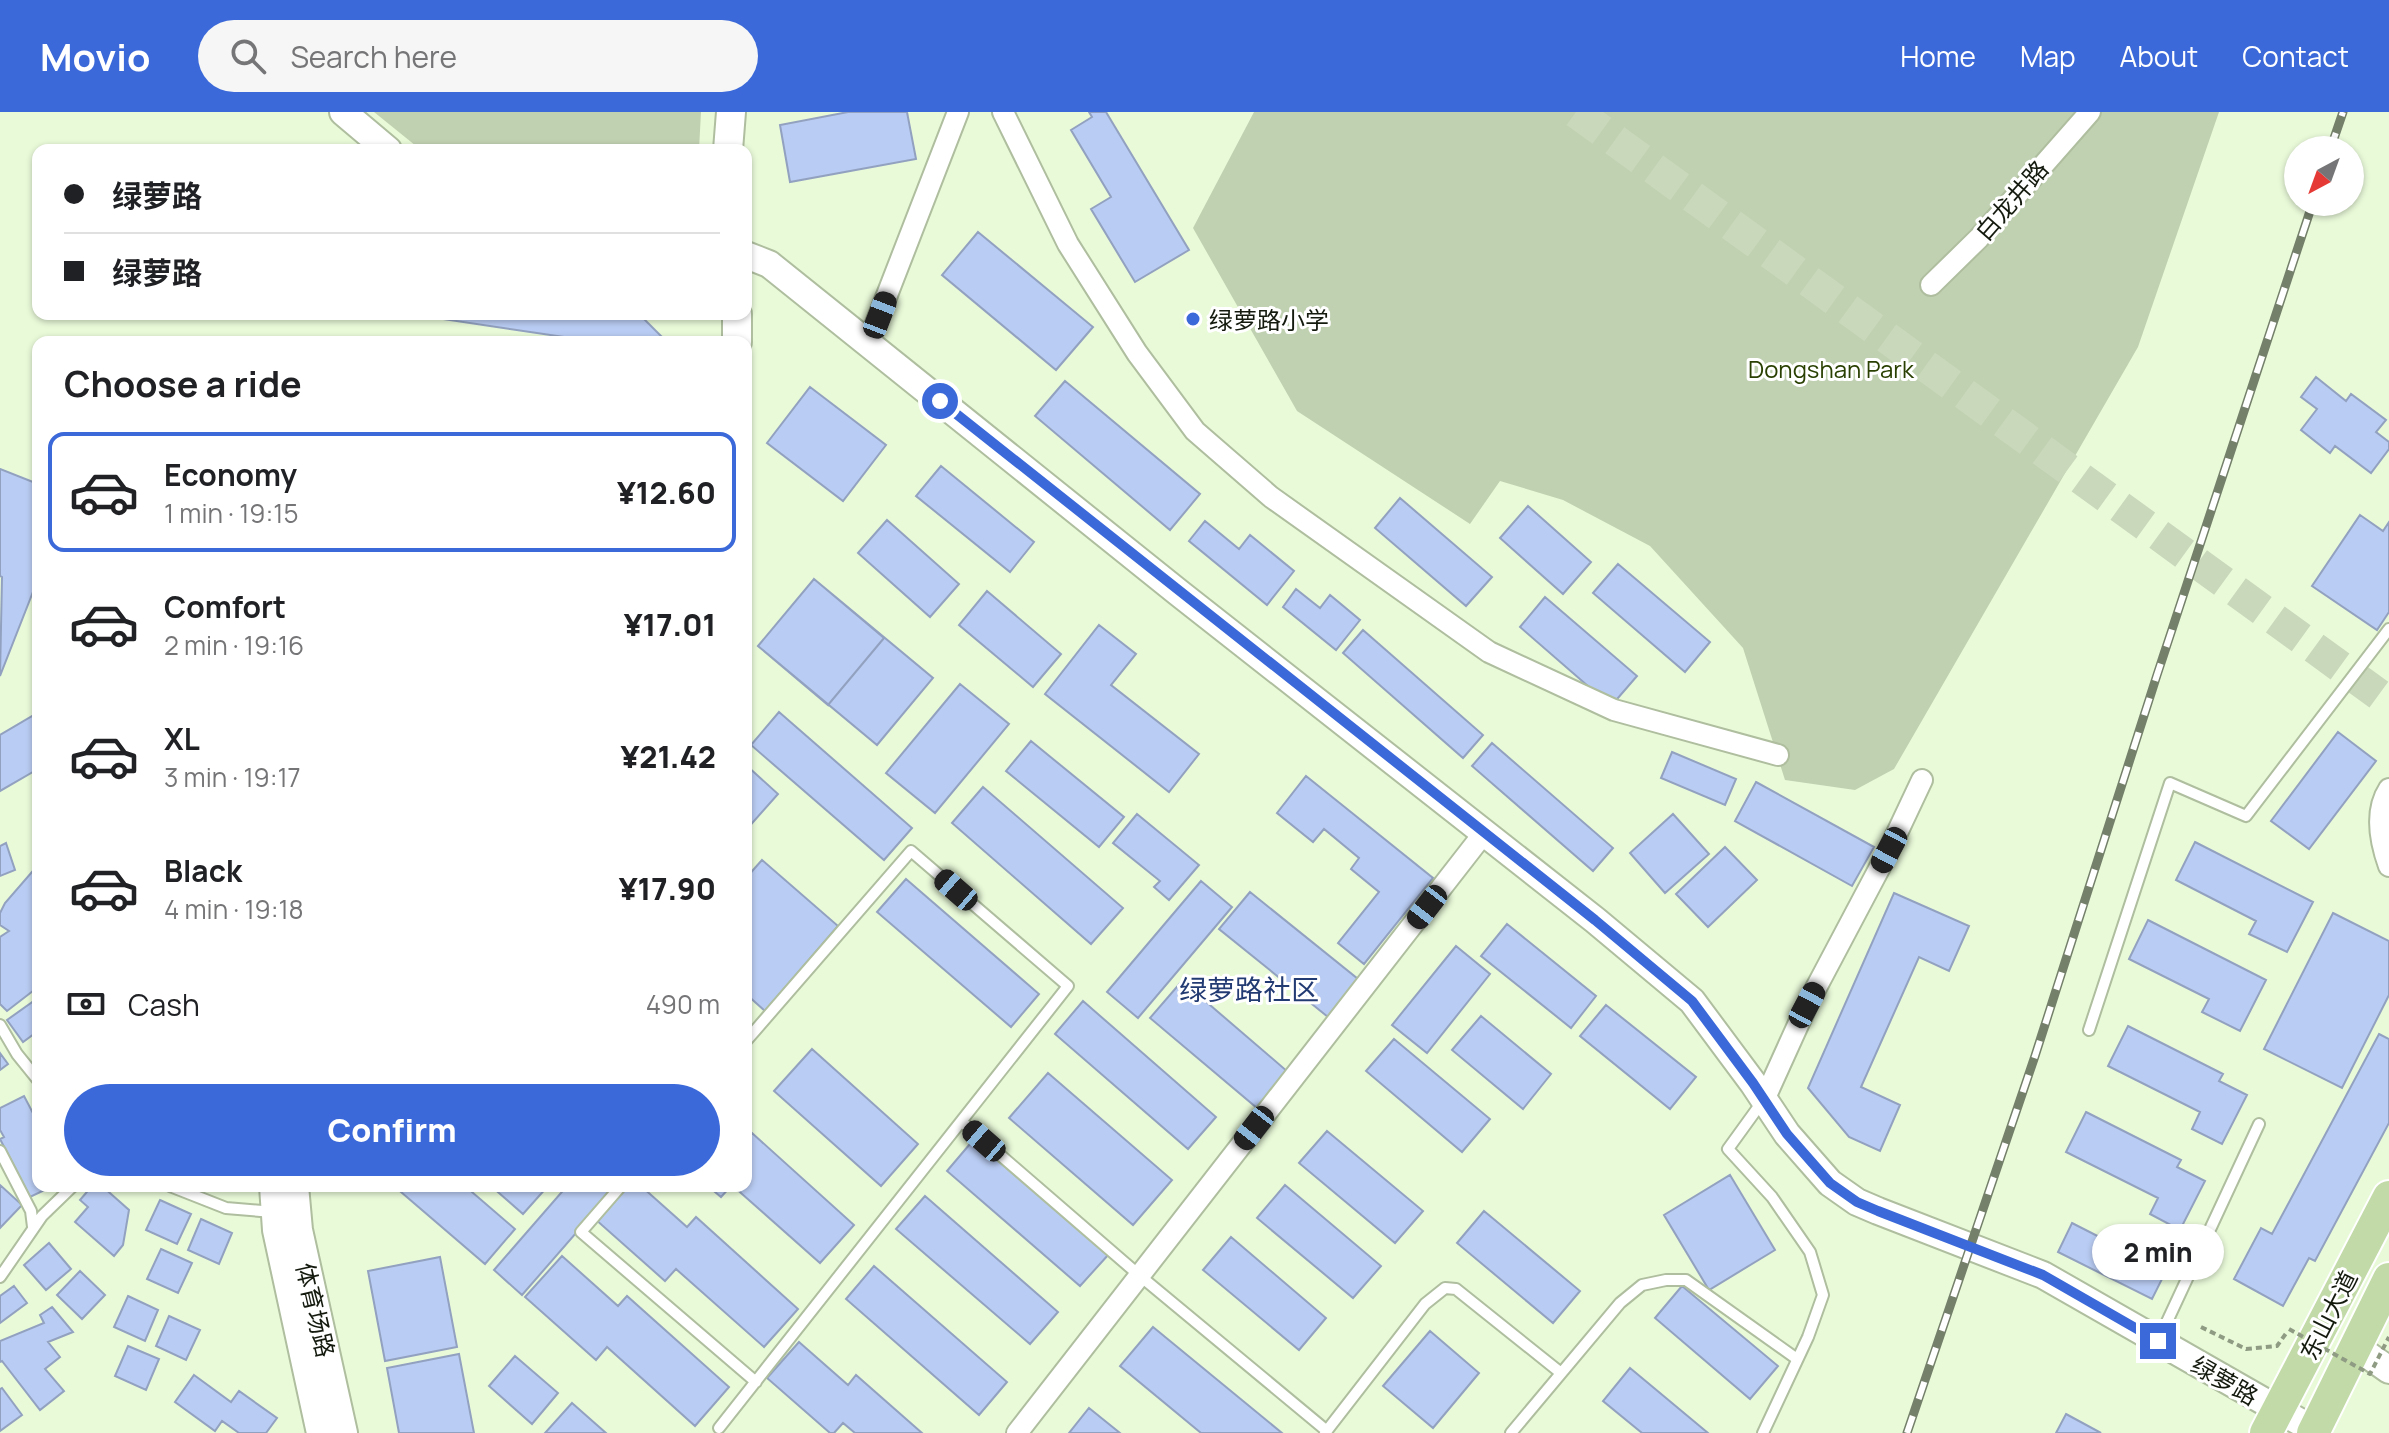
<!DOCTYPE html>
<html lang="en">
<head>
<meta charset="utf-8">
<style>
  :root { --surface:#fff; --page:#f6f6f6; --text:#202124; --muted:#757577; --line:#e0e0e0; --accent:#3b69d9 }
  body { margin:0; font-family:Manrope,"Noto Sans SC",sans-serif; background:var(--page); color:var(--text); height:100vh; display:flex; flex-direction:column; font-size:30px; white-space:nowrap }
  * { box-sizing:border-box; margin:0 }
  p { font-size:26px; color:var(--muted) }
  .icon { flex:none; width:44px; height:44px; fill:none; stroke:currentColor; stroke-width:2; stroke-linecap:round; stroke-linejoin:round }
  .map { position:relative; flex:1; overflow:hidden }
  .panel { position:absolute; left:32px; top:224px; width:720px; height:856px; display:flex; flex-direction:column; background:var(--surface); border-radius:16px; box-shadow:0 2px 6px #0004 }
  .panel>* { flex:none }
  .hud { position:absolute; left:32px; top:32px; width:720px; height:176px; border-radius:16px; box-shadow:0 2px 6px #0004; display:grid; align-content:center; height:176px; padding:0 32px; background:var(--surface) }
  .needle { width:52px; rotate:221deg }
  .controls { position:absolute; left:2284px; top:24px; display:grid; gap:16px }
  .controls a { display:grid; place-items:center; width:80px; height:80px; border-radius:50%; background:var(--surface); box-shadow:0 2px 6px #0004; font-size:40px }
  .end { position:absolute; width:36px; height:36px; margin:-18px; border:10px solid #3b69d9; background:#fff; box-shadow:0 0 0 4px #fff }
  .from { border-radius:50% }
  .bubble { position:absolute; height:56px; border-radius:28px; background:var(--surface); box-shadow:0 2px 6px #0004; font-size:26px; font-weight:800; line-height:56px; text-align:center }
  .car { position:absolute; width:24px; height:48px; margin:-24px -12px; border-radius:10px; box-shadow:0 0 6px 2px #0007; background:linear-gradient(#222 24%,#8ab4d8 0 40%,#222 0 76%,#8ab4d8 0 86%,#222 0) }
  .hud b { display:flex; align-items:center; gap:28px; height:76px; font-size:30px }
  .hud b+b { border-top:2px solid var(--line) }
  .hud i { width:20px; height:20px; background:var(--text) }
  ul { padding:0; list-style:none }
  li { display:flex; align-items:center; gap:24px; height:120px; margin:0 16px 12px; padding:0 16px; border:4px solid transparent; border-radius:16px }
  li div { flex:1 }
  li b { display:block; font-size:30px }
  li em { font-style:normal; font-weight:800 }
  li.active { border-color:var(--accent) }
  li>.icon { width:72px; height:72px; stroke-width:1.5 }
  h2 { padding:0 32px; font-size:36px; line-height:96px }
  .pay { display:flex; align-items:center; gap:20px; height:88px; padding:0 32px; font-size:30px }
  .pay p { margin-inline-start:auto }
  .action { display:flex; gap:16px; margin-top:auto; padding:16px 32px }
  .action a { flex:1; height:92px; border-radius:48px; background:var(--accent); color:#fff; font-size:32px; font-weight:800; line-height:92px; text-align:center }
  header { display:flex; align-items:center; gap:48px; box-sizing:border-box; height:112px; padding:0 40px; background:var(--accent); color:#fff }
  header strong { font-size:38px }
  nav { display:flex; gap:44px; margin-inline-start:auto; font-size:28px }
  .search { width:560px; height:72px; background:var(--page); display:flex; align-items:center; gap:20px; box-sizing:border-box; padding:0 28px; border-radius:44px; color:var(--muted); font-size:30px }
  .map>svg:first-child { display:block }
  .green { fill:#c0d1b1 }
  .building { fill:#b9ccf3; stroke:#92a1bf; stroke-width:2 }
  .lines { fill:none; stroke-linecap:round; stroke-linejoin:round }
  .primary-tunnel { stroke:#c9d8bb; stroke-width:32; stroke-dasharray:32 16; stroke-linecap:butt }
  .service-casing { stroke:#aebe9e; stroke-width:14 }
  .minor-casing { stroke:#aebe9e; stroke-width:24 }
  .tertiary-casing { stroke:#aebe9e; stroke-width:30 }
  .secondary-casing { stroke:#aebe9e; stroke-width:32 }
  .primary-casing { stroke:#fff; stroke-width:36 }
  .path { stroke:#8f9c83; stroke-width:4; stroke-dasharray:6 4; stroke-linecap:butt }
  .service { stroke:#fff; stroke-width:10 }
  .minor { stroke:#fff; stroke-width:20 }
  .tertiary { stroke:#fff; stroke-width:26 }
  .secondary { stroke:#fff; stroke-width:28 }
  .primary { stroke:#c2daa7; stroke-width:32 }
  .rail-casing { stroke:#75806b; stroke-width:9 }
  .rail { stroke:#fff; stroke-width:6; stroke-dasharray:18; stroke-linecap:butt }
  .path-bridge { stroke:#8f9c83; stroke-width:4; stroke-dasharray:6 4; stroke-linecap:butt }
  .route { stroke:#3b69d9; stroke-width:10 }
  .poi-dot { fill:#3b69d9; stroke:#fff; stroke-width:3 }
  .labels { text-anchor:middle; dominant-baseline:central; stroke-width:6; stroke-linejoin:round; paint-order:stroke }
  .street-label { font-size:24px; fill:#141a0e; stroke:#fff }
  .poi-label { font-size:24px; fill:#141a0e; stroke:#fff; text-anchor:start }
  .park-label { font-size:24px; fill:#294002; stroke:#fff }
  .quarter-label { font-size:28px; fill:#233b73; stroke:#fff }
</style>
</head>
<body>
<header>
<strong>Movio</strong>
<div class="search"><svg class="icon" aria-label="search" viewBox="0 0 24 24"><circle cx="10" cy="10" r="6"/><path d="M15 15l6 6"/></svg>Search here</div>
<nav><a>Home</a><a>Map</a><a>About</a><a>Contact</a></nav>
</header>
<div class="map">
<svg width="2389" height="1321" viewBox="0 0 2389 1321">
  <rect width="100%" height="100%" fill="#e9fad9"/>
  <path class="green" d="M374 0H701L699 38H421Z
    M1254 0H2219L2138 235 1894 657 1855 678 1785 668 1743 536 1650 434 1563 388 1500 369 1470 412 1297 299 1193 116Z"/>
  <path class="building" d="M848 0H907L916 47 790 70 780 13Z
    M1089 0H1106L1189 138 1135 170 1091 97 1111 85 1071 18 1092 5Z
    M978 120 1093 215 1056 258 942 163Z
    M437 202H639L667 230H598L436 206Z
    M2316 265 2346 289 2351 282 2386 308 2376 320 2389 330V337L2371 361 2335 334 2330 341 2301 318 2317 297 2301 285Z
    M1065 269 1200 382 1170 418 1035 304Z
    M810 275 886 333 843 389 767 331Z
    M941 354 1034 430 1010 460 916 384Z
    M0 357 38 372V467L0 564 2 465 0 464Z
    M1400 386 1492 465 1466 494 1375 416Z
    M1528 394 1591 450 1563 482 1500 426Z
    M2360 403 2383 419 2389 410V500L2377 518 2312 474Z
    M887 408 959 472 930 505 858 441Z
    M1205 409 1239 437 1250 423 1294 459 1267 493 1189 429Z
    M1618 452 1710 530 1685 560 1593 481Z
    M814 467 933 566 877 633 758 534Z
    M814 467 884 526 828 593 758 534Z
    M1296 477 1320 496 1330 483 1360 508 1336 538 1283 495Z
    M987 479 1061 542 1033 575 959 513Z
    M1545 485 1637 564 1611 594 1520 515Z
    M1099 513 1136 542 1111 573 1199 642 1169 680 1045 582Z
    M1363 518 1483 623 1463 646 1343 541Z
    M960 572 1009 612 935 701 886 661Z
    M779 600 912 716 884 748 751 633Z
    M34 603 38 610V657L0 679V623Z
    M2338 620 2376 649 2309 737 2271 709Z
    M1031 629 1124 705 1099 735 1006 659Z
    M1492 631 1613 736 1593 759 1472 654Z
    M1672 640 1736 667 1725 693 1661 666Z
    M746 653 778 682 746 718Z
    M1306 664 1433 766 1364 852 1338 831 1379 780 1351 757 1359 746 1324 717 1313 730 1277 701Z
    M1756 670 1874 735 1852 774 1735 709Z
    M983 675 1123 796 1091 832 952 711Z
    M1137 702 1199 753 1169 788 1154 775 1160 769 1113 731Z
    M1673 702 1709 742 1665 781 1630 741Z
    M2195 730 2313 790 2287 840 2249 822 2256 809 2176 768Z
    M6 731 15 758 0 764V734Z
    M1725 735 1757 768 1708 815 1676 782Z
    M762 748 838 814 765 899 746 882V766Z
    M38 753V875L7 899 0 892V825L9 819 0 813V801L5 791Z
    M906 767 1039 882 1011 915 877 800Z
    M1201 769 1232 795 1138 906 1107 880Z
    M1250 780 1358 867 1328 905 1219 817Z
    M1894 781 1969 814 1949 859 1919 845 1861 975 1900 993 1880 1039 1849 1025 1808 976Z
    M2333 801 2389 829V883L2342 976 2264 937Z
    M2148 808 2266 868 2240 919 2202 900 2209 887 2129 847Z
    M1507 812 1596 884 1571 916 1481 844Z
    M1456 834 1490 862 1427 941 1392 913Z
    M1182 869 1288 960 1257 996 1150 906Z
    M38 886V919L23 930 7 908Z
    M1083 889 1216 1005 1188 1037 1055 922Z
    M1606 893 1696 965 1670 997 1580 924Z
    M1481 904 1551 962 1523 997 1452 938Z
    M2128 914 2223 962 2219 969 2247 983 2222 1032 2192 1017 2200 1000 2108 954Z
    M2379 922 2389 927V1011L2315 1149 2309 1146 2283 1194 2234 1167 2261 1116 2272 1122Z
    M1394 927 1490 1007 1462 1040 1366 959Z
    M812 937 918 1032 881 1074 774 979Z
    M0 941 8 952 0 958Z
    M1048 961 1172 1068 1133 1113 1009 1006Z
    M24 984 35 1005 38 1004V1074H53L30 1085 0 1027 4 1025 0 1018V996Z
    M2086 1000 2181 1048 2177 1055 2205 1069 2180 1118 2150 1102 2158 1086 2066 1040Z
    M1327 1019 1423 1099 1395 1131 1299 1051Z
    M752 1021 854 1113 820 1151 733 1074H746V1028Z
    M975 1026 1109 1142 1080 1174 947 1059Z
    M1730 1063 1775 1138 1709 1178 1664 1103Z
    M0 1073 22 1093 0 1116Z
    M1285 1073 1381 1154 1353 1186 1257 1106Z
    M92 1074H102L129 1098 123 1133 114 1144 75 1110 88 1095 80 1088Z
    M394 1074H465L515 1117 485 1152Z
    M491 1074H548L523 1102Z
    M567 1074H617L522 1183 494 1158Z
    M624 1074H641L687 1115 696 1105 798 1197 764 1235 676 1157 665 1169 595 1107Z
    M708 1074H731L721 1085Z
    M925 1084 1058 1200 1030 1232 896 1117Z
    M160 1088 191 1102 177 1132 146 1118Z
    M1484 1099 1580 1179 1553 1211 1457 1131Z
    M201 1107 232 1121 219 1152 188 1138Z
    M2072 1111 2166 1159 2152 1187 2058 1140Z
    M1231 1125 1326 1206 1299 1238 1203 1158Z
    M49 1131 71 1157 46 1178 24 1153Z
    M161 1137 192 1151 178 1181 147 1167Z
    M562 1144 618 1194 627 1184 729 1275 695 1314 607 1235 596 1248 525 1185Z
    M440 1145 457 1235 385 1249 368 1159Z
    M874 1154 1007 1270 979 1303 846 1187Z
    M80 1159 105 1183 82 1207 57 1183Z
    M14 1174 27 1191 0 1211V1184Z
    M1682 1174 1778 1254 1750 1287 1655 1206Z
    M128 1184 158 1198 145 1229 114 1215Z
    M52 1195 73 1220 48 1230 60 1245 45 1257 64 1279 40 1298 2 1249 0 1250V1229L44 1211 40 1203Z
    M169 1204 200 1218 186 1248 156 1234Z
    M1153 1215 1282 1321H1201L1120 1254Z
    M1430 1219 1479 1261 1433 1316 1383 1274Z
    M799 1230 848 1273 856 1263 922 1321H855L843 1311 834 1321H830L767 1266Z
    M128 1234 159 1247 146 1278 115 1264Z
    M459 1242 474 1321H399L387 1256Z
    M515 1244 558 1281 532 1312 489 1274Z
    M1630 1256 1708 1321H1642L1603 1289Z
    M194 1263 231 1290 239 1279 277 1306 266 1321H239L222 1309 215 1319 175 1290Z
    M2 1276 22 1303 0 1319V1277Z
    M572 1291 606 1321H545Z
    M1089 1296 1120 1321H1069Z
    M2066 1302 2101 1321H2056Z"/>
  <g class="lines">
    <path class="primary-tunnel" d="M1576 0 2389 590"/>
    <defs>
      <path id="service" d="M0 913 17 942 38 968
        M2089 918 2170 671 2246 704 2389 517
        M1762 990 1728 1037 1772 1085 1810 1140 1823 1183 1808 1225 1763 1321
        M962 1010 1139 1163 1327 1319
        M0 1039 31 1099 33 1115
        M170 1074 226 1096 273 1100
        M621 1074 581 1120 756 1270
        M0 1165 42 1104 73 1074
        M2159 1227 2259 1012
        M719 1316 1068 874 911 739 746 929
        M1325 1321 1425 1192 1445 1176 1456 1177 1561 1261
        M1511 1321 1620 1191 1642 1173 1666 1168H1686L1797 1247"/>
      <path id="minor" d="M1003 0 1068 132 1137 241 1195 319 1271 385 1489 540 1614 598 1778 643
        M1931 173 1979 126 2090 0
        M868 232 958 0
        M2389 677C2374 700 2380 729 2389 754
        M1764 988 1807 893 1889 738 1922 668
        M1017 1321 1484 721"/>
      <path id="tertiary" d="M343 0 388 38
        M746 143 769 152 1179 481 1595 808 1692 889 1753 971 1787 1022 1830 1071 1857 1090 1878 1099 2043 1163 2314 1318
        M2355 1234 2389 1258"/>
      <path id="secondary" d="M728 38 731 0
        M737 230V202
        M274 1074 277 1118 321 1321
        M294 1074 298 1118 343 1321"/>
      <path id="primary" d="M2266 1321 2389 1085
        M2313 1321 2389 1167"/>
    </defs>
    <use href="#service" class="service-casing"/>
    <use href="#minor" class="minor-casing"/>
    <use href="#tertiary" class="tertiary-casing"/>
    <use href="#secondary" class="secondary-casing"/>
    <use href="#primary" class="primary-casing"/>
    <path class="path" d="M2201 1215 2246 1237 2277 1234 2287 1220"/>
    <use href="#service" class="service"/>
    <use href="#minor" class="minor"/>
    <use href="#tertiary" class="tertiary"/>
    <use href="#secondary" class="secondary"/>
    <use href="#primary" class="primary"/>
    <defs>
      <path id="rail" d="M2330 38 2343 0
        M1907 1321 2035 944 2157 563 2313 90"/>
    </defs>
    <use href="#rail" class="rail-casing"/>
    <use href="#rail" class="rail"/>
    <path class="path-bridge" d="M2289 1217 2370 1262 2389 1225"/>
  </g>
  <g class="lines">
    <path class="route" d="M940 289 1595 808 1692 889 1753 971 1787 1022 1830 1071 1857 1090 1878 1099 2043 1163 2158 1229"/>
  </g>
  <circle class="poi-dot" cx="1193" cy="207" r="8"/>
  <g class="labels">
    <g class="street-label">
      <text transform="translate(2011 88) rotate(-49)">白龙井路</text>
      <text transform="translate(316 1198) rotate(77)">体育场路</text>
      <text transform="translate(2328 1203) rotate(-63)">东山大道</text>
      <text transform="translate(2225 1268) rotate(30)">绿萝路</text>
    </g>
    <g class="poi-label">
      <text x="1209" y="207">绿萝路小学</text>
    </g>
    <g class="park-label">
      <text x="1831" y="256">Dongshan Park</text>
    </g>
    <g class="quarter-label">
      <text x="1249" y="877">绿萝路社区</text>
    </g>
  </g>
</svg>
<div class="controls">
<a><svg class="needle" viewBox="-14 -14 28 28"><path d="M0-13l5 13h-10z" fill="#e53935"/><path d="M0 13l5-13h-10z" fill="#757577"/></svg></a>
</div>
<i class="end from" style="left:940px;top:289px"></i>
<i class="end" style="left:2158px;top:1229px"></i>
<div class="bubble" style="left:2092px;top:1112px;width:132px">2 min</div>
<i class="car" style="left:880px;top:203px;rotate:21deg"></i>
<i class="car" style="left:1889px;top:738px;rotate:208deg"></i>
<i class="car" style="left:956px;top:778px;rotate:311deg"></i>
<i class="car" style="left:1427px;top:795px;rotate:218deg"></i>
<i class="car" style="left:1807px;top:893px;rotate:28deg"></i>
<i class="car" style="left:1254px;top:1016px;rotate:218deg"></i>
<i class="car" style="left:984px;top:1029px;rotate:311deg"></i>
<div class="hud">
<b><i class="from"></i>绿萝路</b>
<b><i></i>绿萝路</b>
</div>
<section class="panel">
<h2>Choose a ride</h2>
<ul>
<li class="active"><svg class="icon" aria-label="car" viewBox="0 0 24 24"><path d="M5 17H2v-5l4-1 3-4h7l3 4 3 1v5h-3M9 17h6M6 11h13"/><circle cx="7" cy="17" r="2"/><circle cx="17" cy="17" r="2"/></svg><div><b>Economy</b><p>1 min · 19:15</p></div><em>¥12.60</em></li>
<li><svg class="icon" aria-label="car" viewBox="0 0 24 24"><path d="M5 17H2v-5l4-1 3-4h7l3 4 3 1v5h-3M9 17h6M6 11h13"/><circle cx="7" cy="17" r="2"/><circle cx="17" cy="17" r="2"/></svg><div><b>Comfort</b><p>2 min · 19:16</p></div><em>¥17.01</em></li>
<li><svg class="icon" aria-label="car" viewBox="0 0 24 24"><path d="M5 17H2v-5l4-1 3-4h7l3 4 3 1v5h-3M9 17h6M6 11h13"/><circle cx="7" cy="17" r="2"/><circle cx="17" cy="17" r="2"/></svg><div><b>XL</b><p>3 min · 19:17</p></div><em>¥21.42</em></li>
<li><svg class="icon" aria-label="car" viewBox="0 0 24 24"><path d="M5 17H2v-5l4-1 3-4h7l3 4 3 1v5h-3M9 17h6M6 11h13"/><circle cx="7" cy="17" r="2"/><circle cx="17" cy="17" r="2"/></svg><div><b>Black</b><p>4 min · 19:18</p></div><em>¥17.90</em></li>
</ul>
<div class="pay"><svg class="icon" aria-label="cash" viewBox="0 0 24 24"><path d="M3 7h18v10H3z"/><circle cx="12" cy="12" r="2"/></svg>Cash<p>490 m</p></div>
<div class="action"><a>Confirm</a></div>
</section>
</div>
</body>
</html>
